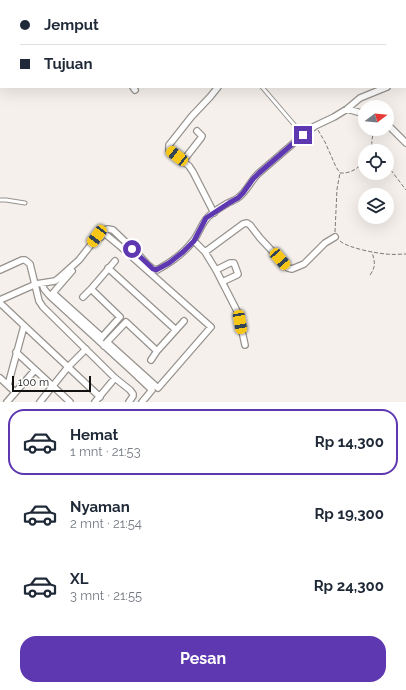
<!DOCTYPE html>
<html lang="id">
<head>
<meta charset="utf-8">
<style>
  :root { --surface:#fff; --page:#f6f6f7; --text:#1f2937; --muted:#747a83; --line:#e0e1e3; --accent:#5e38b0 }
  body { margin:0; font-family:Raleway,sans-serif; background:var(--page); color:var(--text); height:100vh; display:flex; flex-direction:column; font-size:15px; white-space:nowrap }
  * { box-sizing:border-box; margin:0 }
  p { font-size:13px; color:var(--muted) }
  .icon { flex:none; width:22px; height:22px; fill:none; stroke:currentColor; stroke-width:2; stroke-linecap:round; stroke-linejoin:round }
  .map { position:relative; height:402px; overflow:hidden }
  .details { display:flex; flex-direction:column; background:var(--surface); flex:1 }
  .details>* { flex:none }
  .hud { position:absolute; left:0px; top:0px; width:406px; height:88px; box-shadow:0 4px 16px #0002; display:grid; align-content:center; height:88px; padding:0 20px; background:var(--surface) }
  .needle { width:26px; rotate:74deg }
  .fabs { position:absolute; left:358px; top:100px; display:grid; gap:8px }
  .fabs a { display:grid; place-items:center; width:36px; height:36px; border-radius:50%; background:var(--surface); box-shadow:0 4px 16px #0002; font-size:20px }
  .scale { position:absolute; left:12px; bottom:10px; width:79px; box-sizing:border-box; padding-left:4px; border:2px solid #13110f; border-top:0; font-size:11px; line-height:14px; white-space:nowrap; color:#13110f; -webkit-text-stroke:3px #fff; paint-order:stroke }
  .end { position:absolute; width:18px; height:18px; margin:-9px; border:5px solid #5e38b0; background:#fff; box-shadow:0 0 0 2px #fff }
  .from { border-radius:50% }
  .car { position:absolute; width:12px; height:24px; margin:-12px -6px; border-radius:5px; box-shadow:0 0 3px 1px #0007; background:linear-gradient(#f5c518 24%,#345 0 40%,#f5c518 0 76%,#345 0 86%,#f5c518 0) }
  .hud b { display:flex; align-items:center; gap:14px; height:38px; font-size:15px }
  .hud b+b { border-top:1px solid var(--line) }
  .hud i { width:10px; height:10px; background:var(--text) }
  ul { padding:7px 0 0; list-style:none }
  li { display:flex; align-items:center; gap:12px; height:66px; margin:0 8px 6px; padding:0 12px; border:2px solid transparent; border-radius:16px }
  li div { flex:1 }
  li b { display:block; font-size:15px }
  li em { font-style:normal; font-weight:700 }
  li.selected { border-color:var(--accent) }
  li>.icon { width:36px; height:36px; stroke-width:1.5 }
  .primary-button { display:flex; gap:8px; margin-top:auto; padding:8px 20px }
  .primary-button a { flex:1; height:46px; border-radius:16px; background:var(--accent); color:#fff; font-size:16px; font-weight:700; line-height:46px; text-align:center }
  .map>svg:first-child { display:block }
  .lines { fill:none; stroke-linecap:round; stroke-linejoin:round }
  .lane-casing { stroke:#97928d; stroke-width:5 }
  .street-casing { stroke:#97928d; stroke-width:8 }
  .path { stroke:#7d7976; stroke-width:1; stroke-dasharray:4 2; stroke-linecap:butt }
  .lane { stroke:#fff; stroke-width:3 }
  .street { stroke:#fff; stroke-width:5.5 }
  .route { stroke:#5e38b0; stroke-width:5 }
</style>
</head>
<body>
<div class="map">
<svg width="406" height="402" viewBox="0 0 406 402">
  <rect width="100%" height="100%" fill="#f5f0eb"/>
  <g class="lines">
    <defs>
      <path id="lane" d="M262 87 303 135
        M0 200H6L25 203"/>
      <path id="street" d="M0 67H1
        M405 80 406 79
        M133 87 135 90
        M347 109 365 114
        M387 124 406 143
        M183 161 201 138 202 136 197 131
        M214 213 193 172 189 166 169 150V145L173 140 192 116 210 97 218 87
        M101 237 104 233 121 247 211 327 158 388 107 342 104 346
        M194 241 205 252 216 270 237 311 240 322 245 345
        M205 252 243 224 247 223 250 225 260 238 288 268 292 269 304 264 325 243 335 237
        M108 268 176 330
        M0 270 22 260H25L30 264 39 301 43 307 115 378 130 390 133 394V396L129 402
        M216 270 230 263H234L238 274 237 275 222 282
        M72 271 53 293 102 337 99 341
        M42 283 44 289 50 296 133 372 152 390 142 402
        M83 297 91 289
        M0 300 36 284 55 281 59 278 79 260 97 237 104 230 108 229 113 230 138 254 147 264 153 269 157 270C170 263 184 253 193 241 199 234 201 224 208 217 213 212 221 207 228 203 232 201 236 200 239 197 247 191 251 180 259 173L303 135 315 126 334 117 347 109 360 98 387 87
        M0 303 100 397
        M102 337 120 317 91 289 115 261
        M107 342 126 322 157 351 184 321
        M16 352 70 402
        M151 360 157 351
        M0 378 15 392
        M8 385 24 326
        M7 402 35 370
        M40 402 68 367 86 349
        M95 402 115 378"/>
    </defs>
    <use href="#lane" class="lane-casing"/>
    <use href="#street" class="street-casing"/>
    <path class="path" d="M85 1 86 0
      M318 130 325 142 336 167 340 173C351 174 358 168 365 161
      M374 151C370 145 372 136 375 129
      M387 165 406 190
      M335 232 337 189 340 173
      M340 241C348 248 375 253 386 254 393 255 400 254 406 254
      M370 275C376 266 375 263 372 252"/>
    <use href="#lane" class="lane"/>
    <use href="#street" class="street"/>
  </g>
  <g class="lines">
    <path class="route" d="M132 249 153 269 156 270 169 263 183 252 194 241 206 218 229 203 238 198 243 193 253 179 259 173 303 135"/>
  </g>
</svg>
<div class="fabs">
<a><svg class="needle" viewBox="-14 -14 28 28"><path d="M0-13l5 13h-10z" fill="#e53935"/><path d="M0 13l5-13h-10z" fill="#747a83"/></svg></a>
<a><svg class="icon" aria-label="locate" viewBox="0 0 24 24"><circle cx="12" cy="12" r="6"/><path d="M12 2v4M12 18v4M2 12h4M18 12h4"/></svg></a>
<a><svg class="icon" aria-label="layers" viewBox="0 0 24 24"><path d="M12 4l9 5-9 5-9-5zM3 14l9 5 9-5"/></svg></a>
</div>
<div class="scale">100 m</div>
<i class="end from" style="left:132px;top:249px"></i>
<i class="end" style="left:303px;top:135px"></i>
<i class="car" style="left:177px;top:156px;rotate:308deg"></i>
<i class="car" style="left:97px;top:236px;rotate:217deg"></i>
<i class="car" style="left:280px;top:259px;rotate:139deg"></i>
<i class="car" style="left:240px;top:322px;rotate:170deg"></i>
<div class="hud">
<b><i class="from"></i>Jemput</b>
<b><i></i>Tujuan</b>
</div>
</div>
<section class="details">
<ul>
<li class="selected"><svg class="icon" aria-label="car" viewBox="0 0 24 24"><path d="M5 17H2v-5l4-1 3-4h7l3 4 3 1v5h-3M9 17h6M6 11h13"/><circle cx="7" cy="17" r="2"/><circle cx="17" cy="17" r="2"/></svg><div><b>Hemat</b><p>1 mnt · 21:53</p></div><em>Rp 14,300</em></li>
<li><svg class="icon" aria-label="car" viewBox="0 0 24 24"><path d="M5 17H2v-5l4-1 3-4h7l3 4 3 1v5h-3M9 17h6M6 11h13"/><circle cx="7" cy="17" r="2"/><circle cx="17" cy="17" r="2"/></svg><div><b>Nyaman</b><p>2 mnt · 21:54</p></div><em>Rp 19,300</em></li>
<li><svg class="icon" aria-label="car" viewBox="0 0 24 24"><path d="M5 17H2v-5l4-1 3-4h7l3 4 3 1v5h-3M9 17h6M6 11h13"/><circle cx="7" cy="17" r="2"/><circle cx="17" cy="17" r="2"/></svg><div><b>XL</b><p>3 mnt · 21:55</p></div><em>Rp 24,300</em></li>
</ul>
<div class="primary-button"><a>Pesan</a></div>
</section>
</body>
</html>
